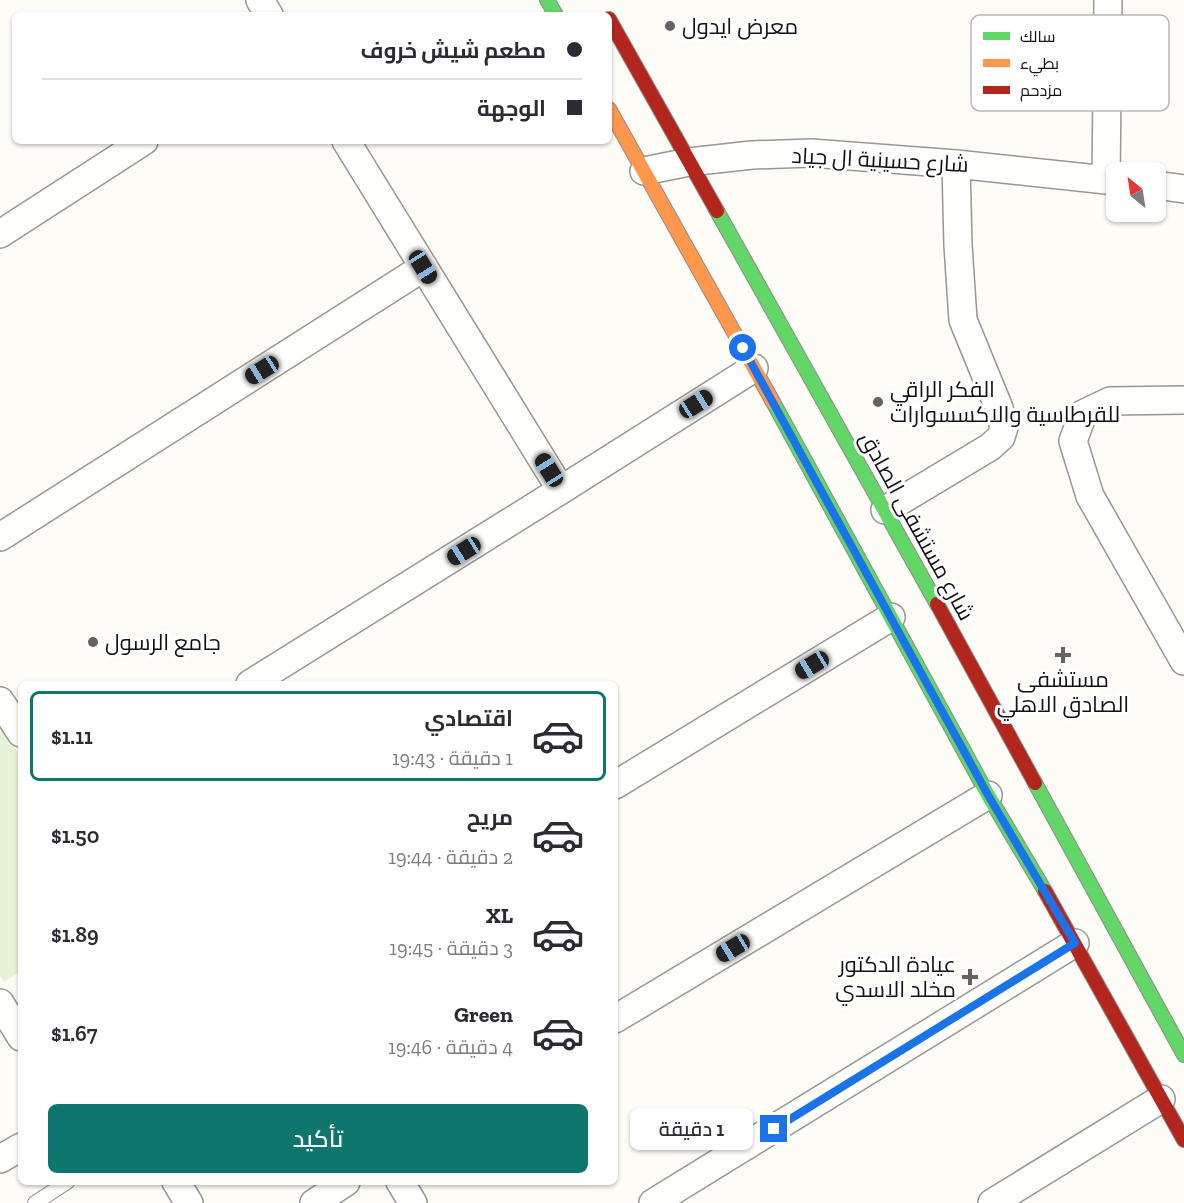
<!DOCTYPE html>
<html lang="ar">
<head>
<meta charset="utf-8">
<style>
  :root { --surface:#fff; --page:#f2f2f3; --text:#2b2b33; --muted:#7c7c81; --line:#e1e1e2; --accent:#0f766e }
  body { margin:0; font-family:"Zilla Slab",Cairo,serif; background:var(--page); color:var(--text); direction:rtl; height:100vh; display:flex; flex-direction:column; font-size:22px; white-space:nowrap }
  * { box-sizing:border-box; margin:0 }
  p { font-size:20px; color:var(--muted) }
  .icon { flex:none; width:33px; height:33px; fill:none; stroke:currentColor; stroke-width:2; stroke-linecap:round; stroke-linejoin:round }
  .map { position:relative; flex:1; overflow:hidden; direction:ltr }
  .details { position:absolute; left:18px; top:681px; width:600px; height:504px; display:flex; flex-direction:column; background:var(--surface); border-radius:9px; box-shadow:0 2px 4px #0004; direction:rtl }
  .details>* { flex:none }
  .top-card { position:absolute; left:12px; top:12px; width:600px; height:132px; border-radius:9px; box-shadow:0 2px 4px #0004; direction:rtl; display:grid; align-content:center; height:132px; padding:0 30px; background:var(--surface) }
  .needle { width:39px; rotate:330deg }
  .buttons { position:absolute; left:1106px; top:162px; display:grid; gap:12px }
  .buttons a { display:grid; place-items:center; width:60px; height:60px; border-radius:9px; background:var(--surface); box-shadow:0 2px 4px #0004; font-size:30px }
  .end { position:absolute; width:27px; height:27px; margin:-14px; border:8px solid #1a73e8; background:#fff; box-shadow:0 0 0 3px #fff }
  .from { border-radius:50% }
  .bubble { position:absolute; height:42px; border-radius:9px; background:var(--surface); box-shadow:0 2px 4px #0004; font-size:20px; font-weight:600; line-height:42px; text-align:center; direction:rtl }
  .car { position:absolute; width:18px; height:36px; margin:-18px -9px; border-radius:8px; box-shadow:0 0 4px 2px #0007; background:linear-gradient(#222 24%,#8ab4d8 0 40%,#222 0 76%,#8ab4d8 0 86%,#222 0) }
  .top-card b { display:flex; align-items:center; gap:21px; height:57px; font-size:22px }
  .top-card b+b { border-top:2px solid var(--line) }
  .top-card i { width:15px; height:15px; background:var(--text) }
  ul { padding:10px 0 0; list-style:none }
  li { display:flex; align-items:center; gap:18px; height:90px; margin:0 12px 9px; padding:0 18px; border:3px solid transparent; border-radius:9px }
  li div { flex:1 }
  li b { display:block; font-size:22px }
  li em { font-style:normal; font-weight:600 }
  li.selected { border-color:var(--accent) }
  li>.icon { width:54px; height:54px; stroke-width:1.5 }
  .button { display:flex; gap:12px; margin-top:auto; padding:12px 30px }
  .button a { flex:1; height:69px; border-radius:9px; background:var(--accent); color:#fff; font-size:24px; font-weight:600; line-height:69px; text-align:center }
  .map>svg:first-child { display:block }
  .green { fill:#e7f3d7 }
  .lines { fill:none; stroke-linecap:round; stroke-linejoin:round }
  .lane-casing { stroke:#979795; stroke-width:16 }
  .street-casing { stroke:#979795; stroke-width:30 }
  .fast-casing { stroke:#8e8d8b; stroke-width:16 }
  .slow-casing { stroke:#8e8d8b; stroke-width:16 }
  .jam-casing { stroke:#8e8d8b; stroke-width:16 }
  .lane { stroke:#fffffe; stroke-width:14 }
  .street { stroke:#fffffe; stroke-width:27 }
  .fast { stroke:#63d668; stroke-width:14 }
  .slow { stroke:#ff974d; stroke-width:14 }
  .jam { stroke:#b3261e; stroke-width:14 }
  .route { stroke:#1a73e8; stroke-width:8 }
  .poi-dot { fill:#646362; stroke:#fff; stroke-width:2 }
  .labels { text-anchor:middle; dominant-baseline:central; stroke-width:6; stroke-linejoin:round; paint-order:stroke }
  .poi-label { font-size:22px; fill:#111; stroke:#fff; text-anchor:start }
  .street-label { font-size:22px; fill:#111; stroke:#fff }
  .key { fill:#fff; stroke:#b8b8b8; stroke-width:1.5 }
  .key-label { font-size:16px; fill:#111 }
</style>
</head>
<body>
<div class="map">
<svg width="1184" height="1203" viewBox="0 0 1184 1203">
  <rect width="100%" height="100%" fill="#fdfcf7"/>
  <path class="green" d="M0 723 21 759V971L4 982 0 976Z"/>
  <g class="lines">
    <defs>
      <path id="lane" d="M35 1203 67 1182"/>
      <path id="street" d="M260 0 269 15
        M346 141 561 490
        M644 171 689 162 752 155 811 153 956 164 1116 181
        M1106 180 1108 0
        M1155 185 1184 189
        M0 234 144 141
        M1184 400 1110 401 1083 414 1073 441 1090 496 1184 661
        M885 510 990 447 1001 437 1004 427 999 408 963 320 958 245 956 164
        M0 537 424 267
        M250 684 561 490 754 368
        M0 701 21 733
        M615 785 891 617
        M0 1003 21 1037
        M615 1019 988 795
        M0 1159 21 1147
        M176 1182 189 1203
        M400 1182 413 1203
        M314 1203 346 1182
        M653 1203 1075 943
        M992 1203 1161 1099"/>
      <path id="fast" d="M547 0 556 15
        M717 211 937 604
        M773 402 988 795 1045 891
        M1035 783 1184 1055"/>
      <path id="slow" d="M609 109 773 402"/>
      <path id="jam" d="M609 19 717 211
        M937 604 1035 783
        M1045 891 1184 1140"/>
    </defs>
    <use href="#lane" class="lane-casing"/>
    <use href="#street" class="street-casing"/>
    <use href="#fast" class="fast-casing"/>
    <use href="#slow" class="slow-casing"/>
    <use href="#jam" class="jam-casing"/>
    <use href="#lane" class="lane"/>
    <use href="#street" class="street"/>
    <use href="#fast" class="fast"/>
    <use href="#slow" class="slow"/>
    <use href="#jam" class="jam"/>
  </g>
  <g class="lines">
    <path class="route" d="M743 348 988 795 1075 943 774 1129"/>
  </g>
  <g class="poi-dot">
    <circle cx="670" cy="26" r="6"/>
    <circle cx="878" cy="402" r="6"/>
    <circle cx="93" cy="642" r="6"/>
    <path d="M1060 646h6v6h6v6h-6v6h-6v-6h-6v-6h6z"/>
    <path d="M967 968h6v6h6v6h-6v6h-6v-6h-6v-6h6z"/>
  </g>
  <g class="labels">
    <g class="poi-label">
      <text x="682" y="26">معرض ايدول</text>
      <text x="890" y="389">الفكر الراقي<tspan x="890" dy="25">للقرطاسية والاكسسوارات</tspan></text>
      <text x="105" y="642">جامع الرسول</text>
      <text x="1063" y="679" text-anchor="middle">مستشفى<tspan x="1063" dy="25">الصادق الاهلي</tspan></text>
      <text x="956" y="964" text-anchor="end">عيادة الدكتور<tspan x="956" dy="25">مخلد الاسدي</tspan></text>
    </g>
    <g class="street-label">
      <text transform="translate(880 160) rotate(3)">شارع حسينية ال جياد</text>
      <text transform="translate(917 526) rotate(61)">شارع مستشفى الصادق</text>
    </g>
  </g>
  <rect x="971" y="15" width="198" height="96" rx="9" class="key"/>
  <rect x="983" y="32" width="27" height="8" fill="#63d668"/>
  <rect x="983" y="59" width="27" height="8" fill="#ff974d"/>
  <rect x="983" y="86" width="27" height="8" fill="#b3261e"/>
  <g class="key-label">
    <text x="1020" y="42">سالك</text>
    <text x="1020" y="69">بطيء</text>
    <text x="1020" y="96">مزدحم</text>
  </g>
</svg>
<div class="buttons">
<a><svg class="needle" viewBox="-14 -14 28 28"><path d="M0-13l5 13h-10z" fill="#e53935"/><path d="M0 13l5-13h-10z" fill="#7c7c81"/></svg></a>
</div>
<i class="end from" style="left:743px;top:348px"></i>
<i class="end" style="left:774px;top:1129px"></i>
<div class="bubble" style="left:630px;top:1108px;width:123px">1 دقيقة</div>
<i class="car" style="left:423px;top:267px;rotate:148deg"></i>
<i class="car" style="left:262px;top:370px;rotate:238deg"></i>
<i class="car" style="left:696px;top:404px;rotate:58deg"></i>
<i class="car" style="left:549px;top:470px;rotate:328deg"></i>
<i class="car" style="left:464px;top:551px;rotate:238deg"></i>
<i class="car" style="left:812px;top:665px;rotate:239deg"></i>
<i class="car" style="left:733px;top:948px;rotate:239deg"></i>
<div class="top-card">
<b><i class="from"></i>مطعم شيش خروف</b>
<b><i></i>الوجهة</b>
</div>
<section class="details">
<ul>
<li class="selected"><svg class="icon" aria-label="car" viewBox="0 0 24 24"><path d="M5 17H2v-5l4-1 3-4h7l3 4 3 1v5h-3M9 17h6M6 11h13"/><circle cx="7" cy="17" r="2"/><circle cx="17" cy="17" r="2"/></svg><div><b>اقتصادي</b><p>1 دقيقة · 19:43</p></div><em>$1.11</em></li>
<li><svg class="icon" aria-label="car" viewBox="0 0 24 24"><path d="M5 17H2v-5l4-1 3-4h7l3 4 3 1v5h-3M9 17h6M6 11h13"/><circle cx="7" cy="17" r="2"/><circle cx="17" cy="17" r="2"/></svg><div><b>مريح</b><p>2 دقيقة · 19:44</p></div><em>$1.50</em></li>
<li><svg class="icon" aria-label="car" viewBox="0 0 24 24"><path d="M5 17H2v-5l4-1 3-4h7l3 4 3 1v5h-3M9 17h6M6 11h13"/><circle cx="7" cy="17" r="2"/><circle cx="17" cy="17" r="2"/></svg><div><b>XL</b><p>3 دقيقة · 19:45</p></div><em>$1.89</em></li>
<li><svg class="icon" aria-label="car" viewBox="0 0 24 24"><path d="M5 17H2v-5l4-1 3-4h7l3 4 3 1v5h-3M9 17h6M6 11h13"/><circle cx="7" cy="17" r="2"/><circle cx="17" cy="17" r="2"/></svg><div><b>Green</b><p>4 دقيقة · 19:46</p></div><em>$1.67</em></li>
</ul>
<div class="button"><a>تأكيد</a></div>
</section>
</div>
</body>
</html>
